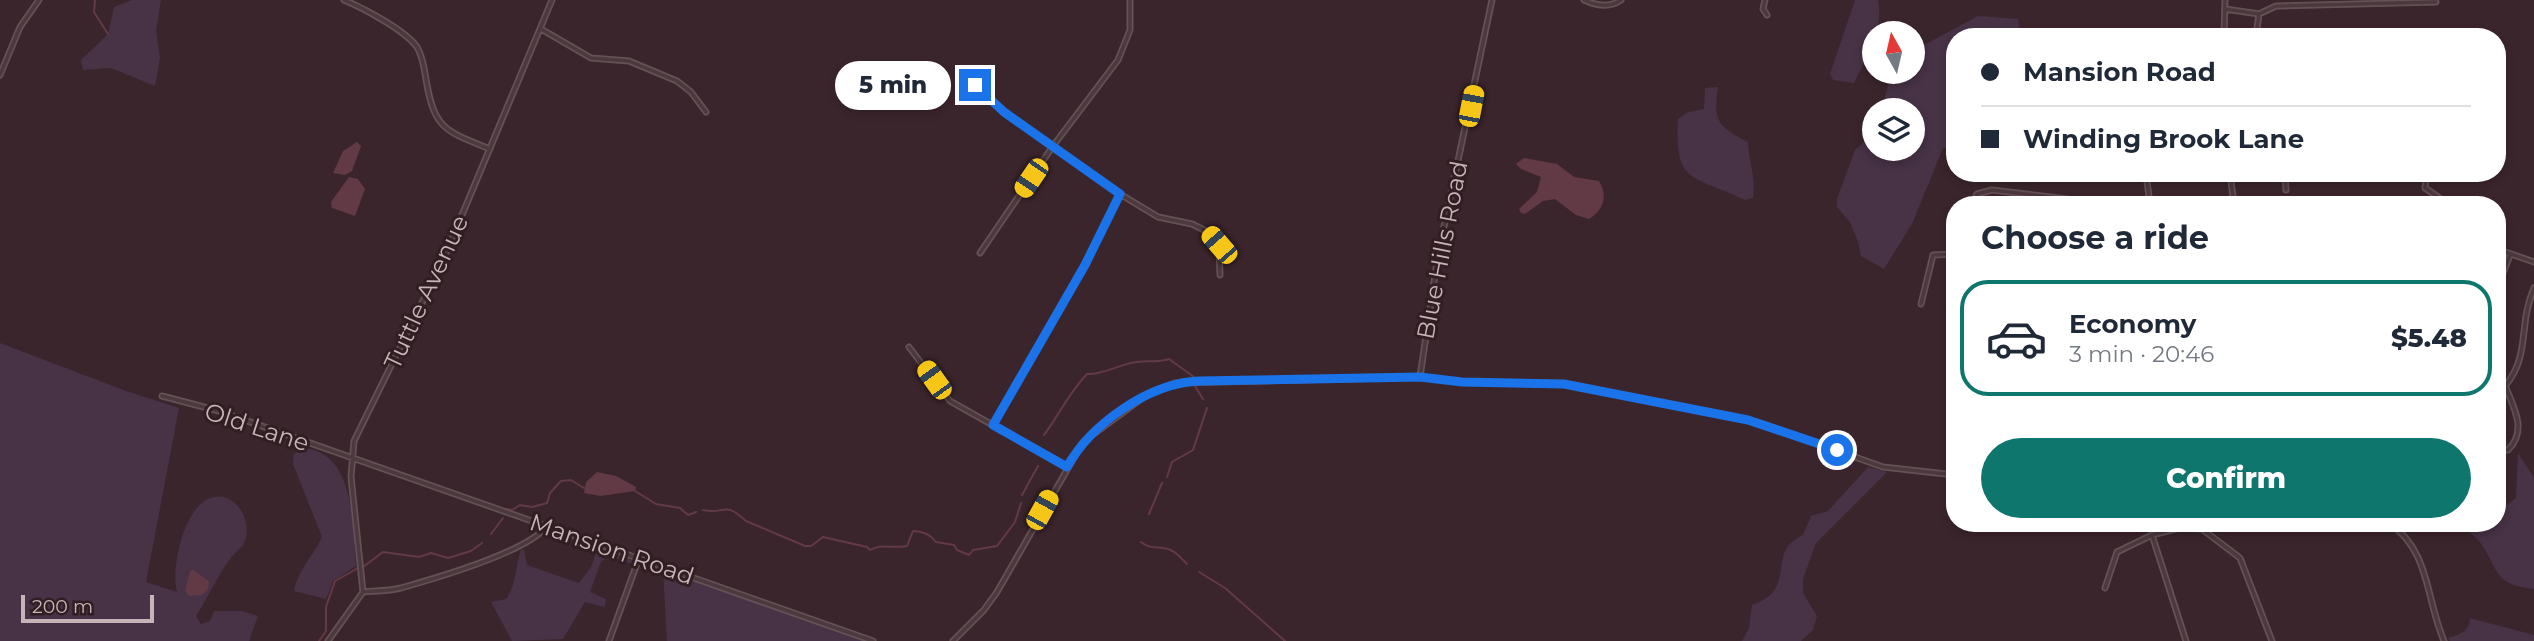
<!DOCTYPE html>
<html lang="en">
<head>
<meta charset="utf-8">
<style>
  :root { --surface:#fff; --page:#f6f6f7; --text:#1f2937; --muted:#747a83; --line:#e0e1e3; --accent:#0f766e }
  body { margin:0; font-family:Montserrat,sans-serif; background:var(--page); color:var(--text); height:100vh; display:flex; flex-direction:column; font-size:26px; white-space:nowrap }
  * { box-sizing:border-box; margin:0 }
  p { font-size:23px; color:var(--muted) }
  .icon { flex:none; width:38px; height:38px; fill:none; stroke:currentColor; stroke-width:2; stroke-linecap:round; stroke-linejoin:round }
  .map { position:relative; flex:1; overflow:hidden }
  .sheet { position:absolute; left:1946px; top:196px; width:560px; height:336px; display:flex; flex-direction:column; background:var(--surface); border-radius:28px; box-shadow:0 4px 10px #0003 }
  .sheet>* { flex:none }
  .hud { position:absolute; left:1946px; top:28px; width:560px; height:154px; border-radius:28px; box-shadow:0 4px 10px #0003; display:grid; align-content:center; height:154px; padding:0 35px; background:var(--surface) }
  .needle { width:46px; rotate:352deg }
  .tools { position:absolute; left:1862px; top:21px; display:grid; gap:14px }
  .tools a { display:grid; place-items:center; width:63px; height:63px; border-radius:50%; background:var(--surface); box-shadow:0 4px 10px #0003; font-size:35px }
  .scale { position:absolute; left:21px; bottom:18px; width:133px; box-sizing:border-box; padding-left:7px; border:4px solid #c7b4b9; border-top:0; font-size:19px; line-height:24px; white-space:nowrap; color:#c7b4b9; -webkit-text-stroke:5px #311e23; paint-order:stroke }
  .end { position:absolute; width:32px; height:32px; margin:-16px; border:9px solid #1a73e8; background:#fff; box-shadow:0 0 0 4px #fff }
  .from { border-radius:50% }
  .bubble { position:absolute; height:49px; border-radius:24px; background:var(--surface); box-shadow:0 4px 10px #0003; font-size:23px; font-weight:800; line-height:49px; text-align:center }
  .car { position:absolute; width:21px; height:42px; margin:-21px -10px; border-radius:9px; box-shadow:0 0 5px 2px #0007; background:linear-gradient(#f5c518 24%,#345 0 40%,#f5c518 0 76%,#345 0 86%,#f5c518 0) }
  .hud b { display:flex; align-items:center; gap:24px; height:66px; font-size:26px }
  .hud b+b { border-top:2px solid var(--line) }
  .hud i { width:18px; height:18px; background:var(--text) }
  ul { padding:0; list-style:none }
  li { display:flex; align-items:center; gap:21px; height:116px; margin:0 14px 10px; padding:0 21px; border:4px solid var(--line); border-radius:28px }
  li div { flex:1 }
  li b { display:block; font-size:26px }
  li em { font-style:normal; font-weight:800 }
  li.selected { border-color:var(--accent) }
  li>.icon { width:63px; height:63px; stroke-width:1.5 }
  h2 { padding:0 35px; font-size:32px; line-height:84px }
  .cta { display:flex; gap:14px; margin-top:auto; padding:14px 35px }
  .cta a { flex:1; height:80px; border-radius:42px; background:var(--accent); color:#fff; font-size:28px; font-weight:800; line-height:80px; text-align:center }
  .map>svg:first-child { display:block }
  .green { fill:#473246 }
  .water { fill:#623a45 }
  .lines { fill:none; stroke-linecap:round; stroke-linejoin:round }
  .stream { stroke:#623a45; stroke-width:2 }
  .minor-casing { stroke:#645156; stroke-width:7 }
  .minor { stroke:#4c393e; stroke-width:3.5 }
  .route { stroke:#1a73e8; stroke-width:9 }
  .labels { text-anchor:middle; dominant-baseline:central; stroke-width:6; stroke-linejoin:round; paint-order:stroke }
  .street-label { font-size:24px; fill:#c7b4b9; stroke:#311e23 }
</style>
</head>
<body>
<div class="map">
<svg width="2534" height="641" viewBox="0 0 2534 641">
  <rect width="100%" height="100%" fill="#3b252c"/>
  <path class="green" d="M132 0H161L156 31 160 58 155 86 111 68 83 70 81 60 108 34 114 7Z
    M1855 0H1878C1884 30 1867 56 1854 83L1833 80 1830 74Z
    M1978 16 2018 19 2021 37H1955V148H1943L1912 224 1884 269 1861 256 1858 242 1850 222 1837 207V199L1855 150 1874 134V149H1913V110H1881L1892 72H1913V51Z
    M1718 87C1713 121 1718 127 1748 142 1749 162 1756 178 1753 198L1745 200C1694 175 1674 186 1678 119L1688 112 1704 109 1705 88Z
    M0 343 126 391 179 408 146 582 177 592C171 568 183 513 206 500 232 485 255 520 244 543 241 549 234 553 230 559 216 578 208 598 196 616L201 624 210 621 214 611H242L258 616 249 641H0Z
    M301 448C356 450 352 526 356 566L333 581 326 599 294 591C298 570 313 556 322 537L293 464 294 454Z
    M2518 453 2534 478V589C2491 584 2500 569 2479 541 2473 534 2464 529 2457 523H2497V506L2504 507 2516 498Z
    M1868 467 1887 472 1816 543 1803 579V593L1817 616 1813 630 1801 641H1742L1749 628 1752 605C1759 602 1767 599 1772 593 1789 572 1772 549 1803 535L1811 516 1828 511Z
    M580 541 633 561V564L609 556 601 562 590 592 606 599 605 607 585 602 563 639 512 641 491 602 506 599C517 583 515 567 521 550H524L527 565 579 583 591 567 596 553Z
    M663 571 866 641H667Z
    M2470 618 2534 635V641H2450L2448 638C2461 634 2469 632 2470 618Z"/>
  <path class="water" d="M357 142 361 146 352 171 345 175 333 173 343 151Z
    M1524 158 1557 164 1574 177 1599 181C1608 195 1604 210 1589 219L1576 215 1555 199 1543 201 1525 214 1521 213 1519 209 1537 192 1541 177 1521 169 1516 164Z
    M349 177 358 179 365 189 355 216 332 208 331 202Z
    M597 472 616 476 636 487 635 491 600 496 584 493 586 482Z
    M193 570 209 581 208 589 202 595 189 596 185 591 190 571Z"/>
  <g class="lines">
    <path class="stream" d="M95 0 94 12 108 34
      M1195 386 1203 399
      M1044 435C1059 415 1068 394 1087 374 1103 375 1120 364 1136 362 1148 360 1157 363 1169 359L1194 377
      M1167 477 1172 462 1193 450 1207 408
      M635 491 656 504 680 508 688 515 696 512
      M1022 495 1038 466
      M506 509 512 510 520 505 532 507 547 503 550 493 561 481 571 480 584 488
      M703 510C726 515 723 500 746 521L805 546H811L823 537 867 547 870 550C882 543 893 549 907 546L913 531C922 531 930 534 936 542L954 545 957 550 969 555 973 550 997 546 1015 522 1021 503
      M1149 514 1162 483
      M491 534 503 518
      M1141 542C1148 548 1154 547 1163 548 1174 549 1180 557 1187 564
      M363 567 383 552 419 557 431 553 448 558 471 551 482 543
      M1199 572 1225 588 1285 641
      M319 641 326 631V607L335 581 358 568"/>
    <defs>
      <path id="minor" d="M344 0C363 8 405 30 417 47 423 57 424 68 426 79 434 129 445 131 490 149
        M1584 0C1597 6 1610 8 1621 0
        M1765 0 1763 9 1767 15
        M2225 9 2259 14 2276 6 2436 2
        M2259 14 2257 28 2264 37
        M541 29 591 58 629 61 677 81 691 92 706 112
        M2224 35 2262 34
        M2224 36 2225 0
        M0 75 20 27 39 0
        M975 85 1004 112 1120 194 1158 217 1192 224 1208 232 1219 245 1220 275
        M2146 173 2150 205
        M2230 173 2234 205
        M2285 173 2286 190
        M2427 173 2425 188 2441 199 2440 205
        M1972 205 1977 194 1992 190 2116 205
        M2497 249 2534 262
        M980 253 1053 146 1118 60 1130 30V0
        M1949 254 1955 241
        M2497 289 2510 255
        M1921 304 1933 255 1955 254
        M909 347 950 401 1067 467
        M1420 377 1438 255 1492 0
        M2497 395C2534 359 2516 330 2534 288
        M162 396 219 411 873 641
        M993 425 1085 265 1120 194
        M2497 450H2508C2527 431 2515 410 2506 388
        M2389 523C2430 550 2426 600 2444 641
        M2152 535 2186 641
        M2105 588 2117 552 2152 535 2179 528 2202 529 2240 558 2272 641
        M363 592C375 591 389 591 401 588 433 579 526 552 546 527
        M328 641 363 592 351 477 354 441 444 258 552 0
        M609 641 639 558
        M953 641 984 610 997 592 1083 442 1148 394 1175 383 1420 377 1462 382 1564 384 1757 422 1883 467 1955 475"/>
    </defs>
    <use href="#minor" class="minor-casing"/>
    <use href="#minor" class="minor"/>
  </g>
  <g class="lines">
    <path class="route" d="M975 85 1004 112 1120 194 1085 265 993 425 1067 467C1091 424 1149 383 1199 381L1420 377 1462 382 1564 384 1748 420 1837 450"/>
  </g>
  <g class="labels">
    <g class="street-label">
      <text transform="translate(1442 250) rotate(-79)">Blue Hills Road</text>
      <text transform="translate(426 292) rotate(-65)">Tuttle Avenue</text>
      <text transform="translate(257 427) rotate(18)">Old Lane</text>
      <text transform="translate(612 549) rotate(19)">Mansion Road</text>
    </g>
  </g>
</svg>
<div class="tools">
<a><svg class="needle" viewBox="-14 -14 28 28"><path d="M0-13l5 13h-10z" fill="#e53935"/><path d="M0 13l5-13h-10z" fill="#747a83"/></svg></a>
<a><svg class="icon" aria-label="layers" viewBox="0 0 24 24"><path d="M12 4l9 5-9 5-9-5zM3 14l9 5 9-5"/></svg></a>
</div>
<div class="scale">200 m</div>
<i class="end from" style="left:1837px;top:450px"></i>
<i class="end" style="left:975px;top:85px"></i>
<div class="bubble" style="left:835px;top:61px;width:116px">5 min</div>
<i class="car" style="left:1471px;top:106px;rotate:11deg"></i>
<i class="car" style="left:1031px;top:178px;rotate:214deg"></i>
<i class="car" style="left:1219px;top:245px;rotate:319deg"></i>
<i class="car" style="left:934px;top:380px;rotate:324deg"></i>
<i class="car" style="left:1042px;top:510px;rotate:29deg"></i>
<div class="hud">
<b><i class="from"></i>Mansion Road</b>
<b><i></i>Winding Brook Lane</b>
</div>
<section class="sheet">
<h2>Choose a ride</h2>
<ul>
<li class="selected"><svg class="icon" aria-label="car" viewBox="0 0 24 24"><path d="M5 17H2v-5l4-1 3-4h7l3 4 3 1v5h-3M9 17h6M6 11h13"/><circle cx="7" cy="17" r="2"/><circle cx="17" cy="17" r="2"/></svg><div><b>Economy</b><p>3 min · 20:46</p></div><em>$5.48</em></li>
</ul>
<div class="cta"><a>Confirm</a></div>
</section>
</div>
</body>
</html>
